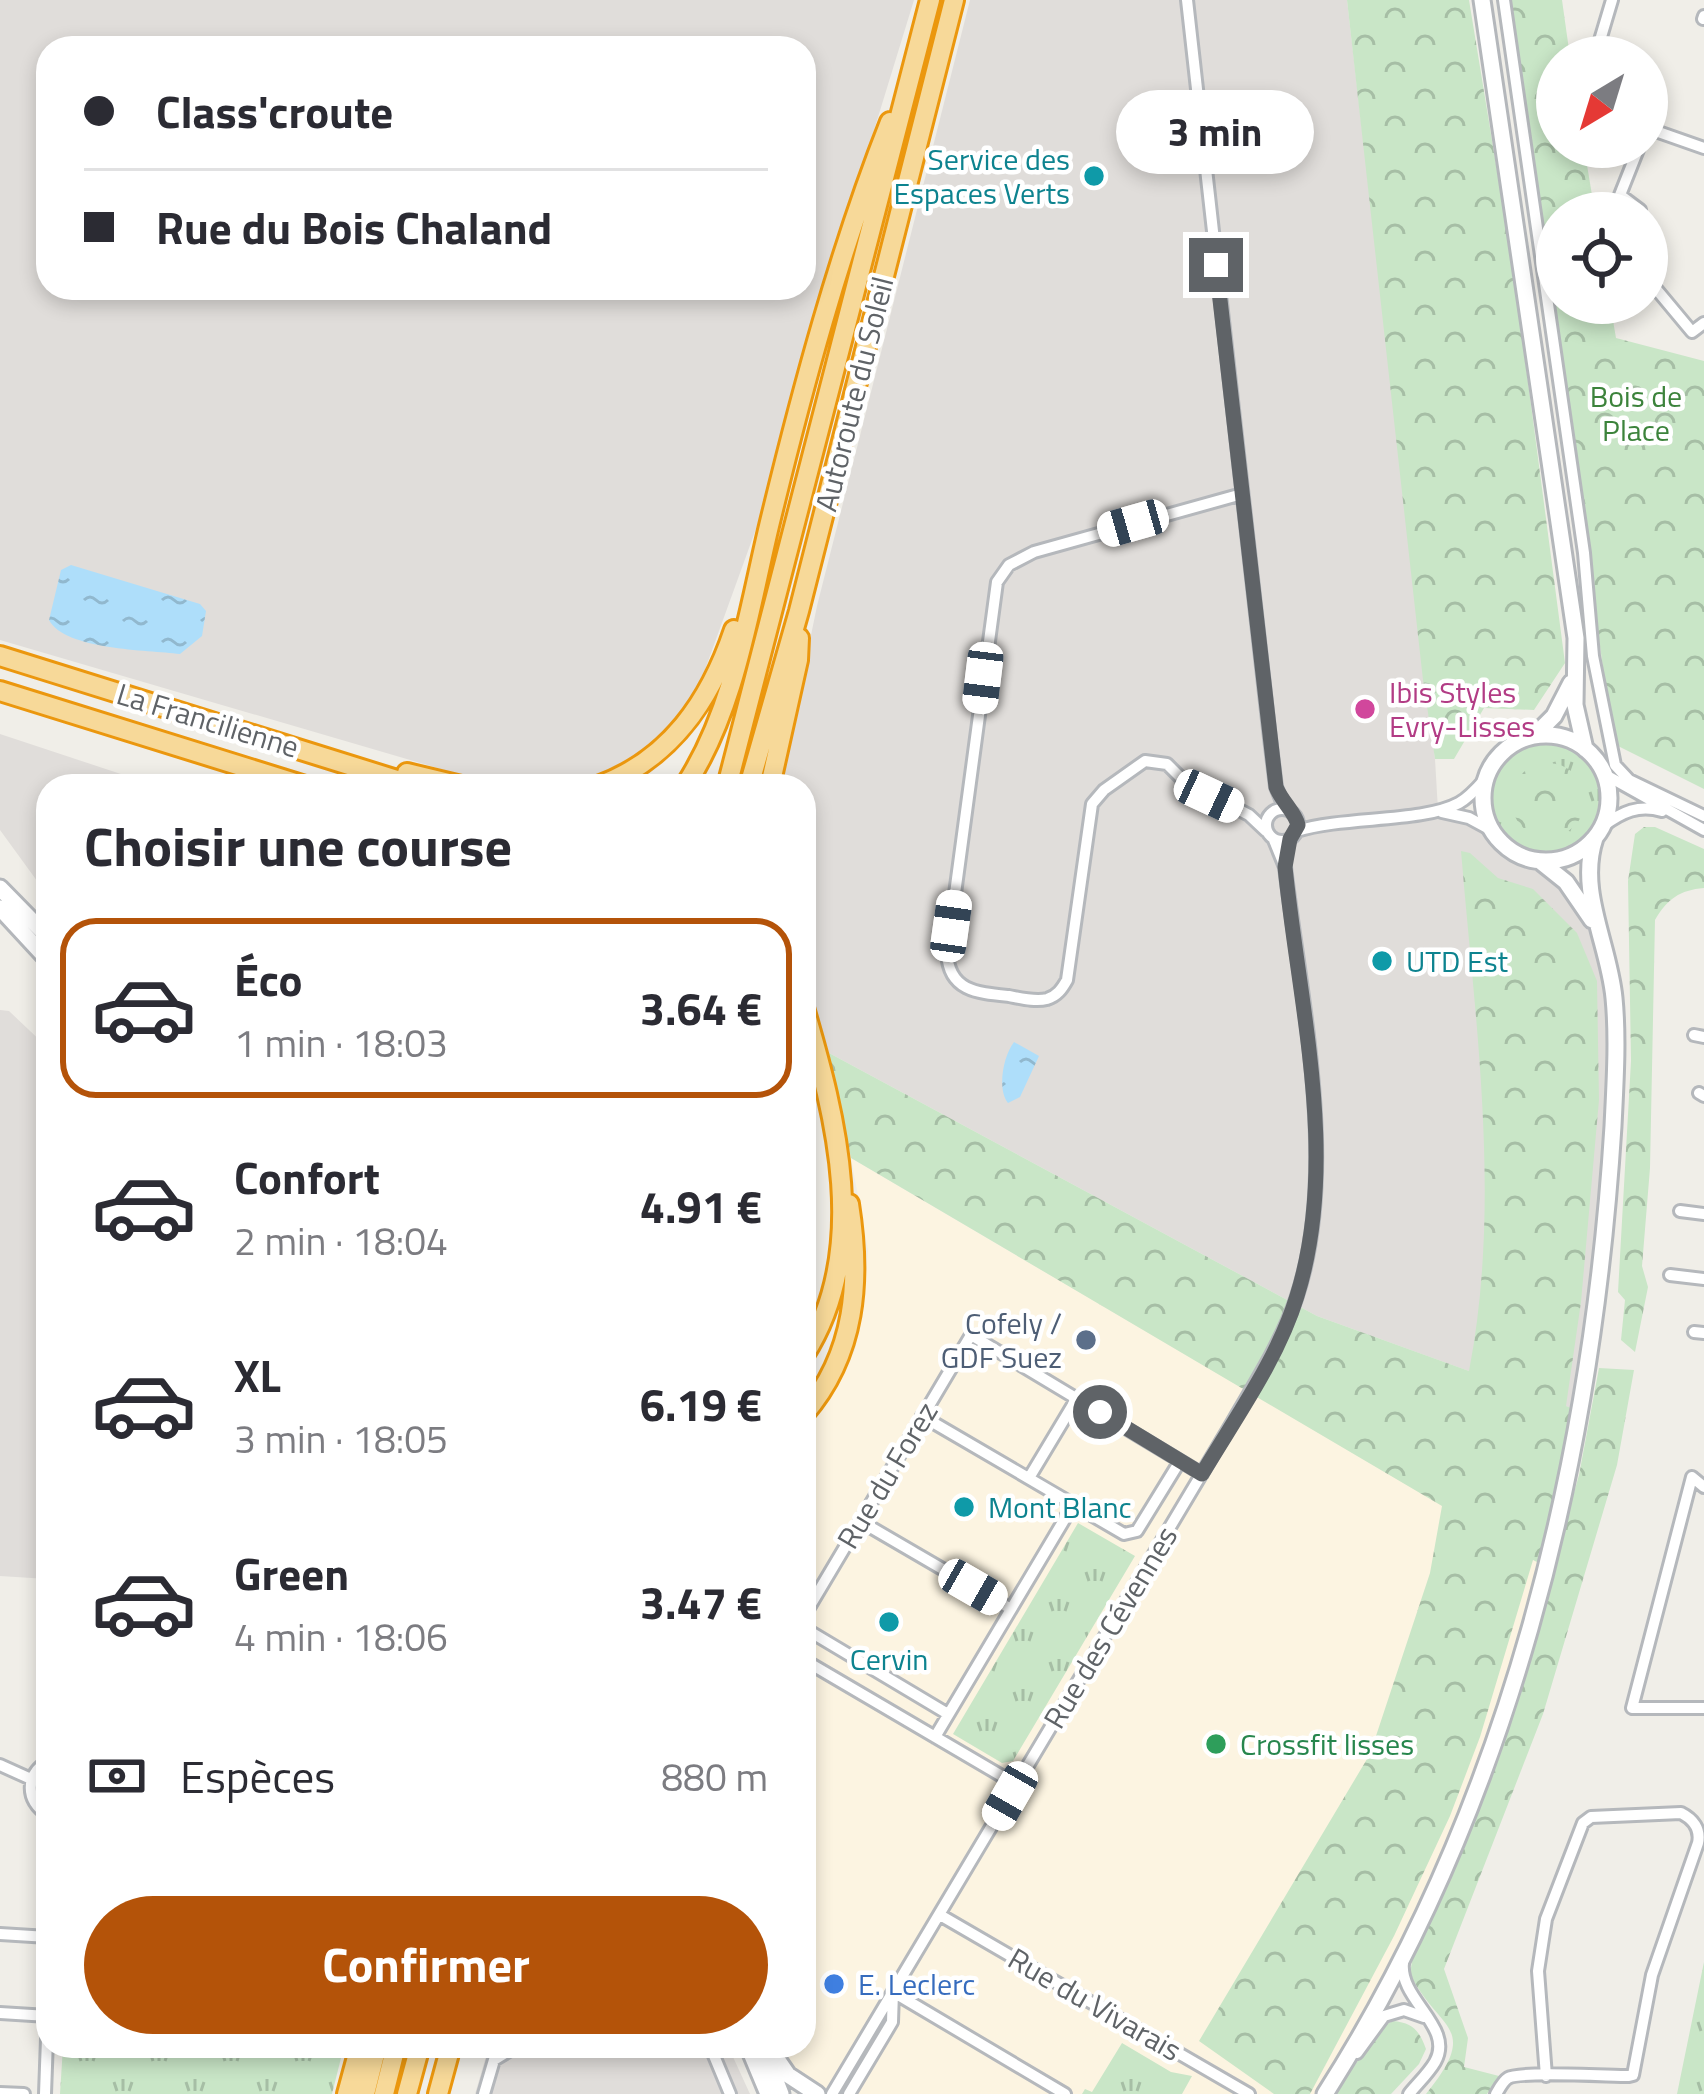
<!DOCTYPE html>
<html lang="fr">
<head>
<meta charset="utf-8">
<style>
  :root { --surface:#fff; --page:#f2f2f3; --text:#2b2b33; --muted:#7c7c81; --line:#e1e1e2; --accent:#b45309 }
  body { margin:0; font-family:"Titillium Web",sans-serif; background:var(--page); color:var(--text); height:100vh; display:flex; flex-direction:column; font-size:45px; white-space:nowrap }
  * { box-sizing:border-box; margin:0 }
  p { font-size:39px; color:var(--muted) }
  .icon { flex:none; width:66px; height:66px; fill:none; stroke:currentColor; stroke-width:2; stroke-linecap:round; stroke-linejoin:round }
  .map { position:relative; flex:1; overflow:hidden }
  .sheet { position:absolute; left:36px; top:774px; width:780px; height:1284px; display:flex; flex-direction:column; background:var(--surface); border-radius:36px; box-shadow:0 6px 18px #0003 }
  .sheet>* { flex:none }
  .top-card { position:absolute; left:36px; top:36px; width:780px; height:264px; border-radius:36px; box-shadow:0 6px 18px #0003; display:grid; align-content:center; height:264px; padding:0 48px; background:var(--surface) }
  .needle { width:78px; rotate:218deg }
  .controls { position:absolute; left:1536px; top:36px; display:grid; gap:24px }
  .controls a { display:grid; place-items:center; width:132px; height:132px; border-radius:50%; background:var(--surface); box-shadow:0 6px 18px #0003; font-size:60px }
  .end { position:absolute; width:54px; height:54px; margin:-27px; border:15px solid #5f6367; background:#fff; box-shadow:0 0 0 6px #fff }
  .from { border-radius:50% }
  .bubble { position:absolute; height:84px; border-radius:42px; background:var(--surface); box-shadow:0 6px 18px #0003; font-size:39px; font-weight:700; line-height:84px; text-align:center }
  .car { position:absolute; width:36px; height:72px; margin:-36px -18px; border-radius:15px; box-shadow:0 0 9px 3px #0007; background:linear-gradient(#fff 24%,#345 0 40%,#fff 0 76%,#345 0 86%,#fff 0) }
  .top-card b { display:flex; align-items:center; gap:42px; height:114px; font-size:45px }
  .top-card b+b { border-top:3px solid var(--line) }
  .top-card i { width:30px; height:30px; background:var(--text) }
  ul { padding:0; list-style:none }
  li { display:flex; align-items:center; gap:36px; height:180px; margin:0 24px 18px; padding:0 24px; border:6px solid transparent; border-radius:36px }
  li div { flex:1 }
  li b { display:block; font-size:45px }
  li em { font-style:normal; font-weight:700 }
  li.on { border-color:var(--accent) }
  li>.icon { width:108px; height:108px; stroke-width:1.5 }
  h2 { padding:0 48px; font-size:54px; line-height:144px }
  .pay { display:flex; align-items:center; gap:30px; height:132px; padding:0 48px; font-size:45px }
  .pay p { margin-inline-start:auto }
  .cta { display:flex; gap:24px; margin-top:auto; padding:24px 48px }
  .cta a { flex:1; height:138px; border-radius:72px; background:var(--accent); color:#fff; font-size:48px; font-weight:700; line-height:138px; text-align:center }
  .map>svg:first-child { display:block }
  .commercial { fill:#fcf4e1 }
  .industrial { fill:#e0ddda; fill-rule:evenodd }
  .grass { fill:url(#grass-tufts) }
  .forest { fill:url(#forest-crowns) }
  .water { fill:url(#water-ripples) }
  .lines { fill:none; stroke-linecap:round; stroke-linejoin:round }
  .street-casing { stroke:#b5b8bc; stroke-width:16 }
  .secondary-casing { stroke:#b4b7bb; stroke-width:21 }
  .highway-casing { stroke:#eb970e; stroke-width:24 }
  .street { stroke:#fff; stroke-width:10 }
  .secondary { stroke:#fff; stroke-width:15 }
  .highway { stroke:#f7d999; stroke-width:18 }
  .route { stroke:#5f6367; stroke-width:15 }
  .culture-dot { fill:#0f9aa8; stroke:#fff; stroke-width:4.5 }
  .hotel-dot { fill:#d1479c; stroke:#fff; stroke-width:4.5 }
  .service-dot { fill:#5c6f8a; stroke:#fff; stroke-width:4.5 }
  .leisure-dot { fill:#2e9e5b; stroke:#fff; stroke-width:4.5 }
  .shop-dot { fill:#3f7fe0; stroke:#fff; stroke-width:4.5 }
  .labels { text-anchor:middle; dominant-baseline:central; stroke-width:9; stroke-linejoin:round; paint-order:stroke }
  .culture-label { font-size:30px; fill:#0d838f; stroke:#fff; text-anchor:start }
  .street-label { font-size:30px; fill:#5f6367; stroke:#fff }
  .park-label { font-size:30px; fill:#3c833b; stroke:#fff }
  .hotel-label { font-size:30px; fill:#b23c85; stroke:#fff; text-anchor:start }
  .service-label { font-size:30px; fill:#4e5e75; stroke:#fff; text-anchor:end }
  .leisure-label { font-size:30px; fill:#27864d; stroke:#fff; text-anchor:start }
  .shop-label { font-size:30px; fill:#366cbe; stroke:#fff; text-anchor:start }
</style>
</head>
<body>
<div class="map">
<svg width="1704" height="2094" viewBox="0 0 1704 2094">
  <defs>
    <pattern id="grass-tufts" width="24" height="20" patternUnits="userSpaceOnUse" patternTransform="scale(3)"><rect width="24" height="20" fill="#c9e6c7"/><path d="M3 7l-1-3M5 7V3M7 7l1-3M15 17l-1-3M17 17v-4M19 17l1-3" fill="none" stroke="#a6bea5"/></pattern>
    <pattern id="forest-crowns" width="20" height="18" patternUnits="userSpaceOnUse" patternTransform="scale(3)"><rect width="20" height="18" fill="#c9e6c7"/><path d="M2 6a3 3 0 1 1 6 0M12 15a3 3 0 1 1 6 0" fill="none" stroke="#a6bea5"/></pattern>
    <pattern id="water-ripples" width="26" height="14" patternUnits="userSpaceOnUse" patternTransform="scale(3)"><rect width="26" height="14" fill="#aedefa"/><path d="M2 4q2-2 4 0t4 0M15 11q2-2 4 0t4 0" fill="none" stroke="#91b8ce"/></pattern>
  </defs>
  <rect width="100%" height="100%" fill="#f0eee8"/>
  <path class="commercial" d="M851 1158 1545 1566 1481 1768 1409 1932 1321 2094H824L791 2073 776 2046H804V1427L843 1373 855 1350 863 1311 868 1250Z"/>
  <path class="industrial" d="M0 0H914L804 358 761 515 694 700 667 734 632 759 599 774 564 783 522 784 458 774 0 640ZM48 48H804V288H48Z
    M970 0H1347L1435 759 1438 810 1491 831 1510 851 1538 862 1586 911 1613 1000 1612 1117 1579 1411 1317 1316 829 1053 804 973V786H780L817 606Z
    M0 734 142 781V786H48V896L0 830Z
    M0 1010 9 1011 48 1048V1579L0 1576Z
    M489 2046H728L750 2094H475Z"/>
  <path class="grass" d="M1490 798a55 55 0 1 1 110 0a55 55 0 1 1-110 0Z
    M1078 1523 1135 1556 1013 1761 1002 1763 953 1734Z
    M1704 1962V2094H1677Z
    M1122 2043 1171 2072 1192 2076 1182 2094H1082L1085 2089 1092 2092Z
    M63 2046H344L332 2094H60Z"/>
  <path class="forest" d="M1347 0H1469L1513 268 1565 663 1534 710 1484 708 1454 759H1435L1423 680Z
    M1507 0H1562L1570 57H1557V147H1584L1595 213H1557V303H1610L1616 338 1704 361V789L1614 744Z
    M1511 800a37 37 0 1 1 74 0a37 37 0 1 1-74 0Z
    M1644 827H1655L1704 849V888C1680 890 1667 899 1655 920L1650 1168 1642 1266 1648 1287 1635 1352 1621 1340 1625 1300 1618 1292 1631 1061 1628 881 1635 834Z
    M1461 851 1470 853 1498 878 1533 889 1577 933 1597 981 1599 1100 1581 1302 1566 1406 1579 1411 1545 1566 1533 1560 1480 1737 1450 1816 1394 1936 1310 2094H1274L1199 2041 1370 1754 1430 1573 1442 1506 851 1158 829 1053 1317 1316 1469 1371C1502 1201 1475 1022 1461 851Z
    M1599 1368 1634 1370 1617 1465 1543 1714 1444 1969 1468 2038 1464 2067 1499 2076 1487 2094H1426C1482 2025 1438 2031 1410 1974L1412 1961 1501 1750 1579 1475Z
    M1393 2021C1413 2023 1419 2030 1426 2049L1419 2064 1391 2094H1335L1381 2027Z"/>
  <path class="water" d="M71 565 200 604 206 611 202 636 180 654C147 650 65 650 49 620L61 570Z
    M1014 1042 1039 1056 1020 1097 1008 1103C997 1090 1003 1056 1014 1042Z"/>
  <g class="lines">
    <defs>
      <path id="street" d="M1187 0 1270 738 1276 787 1285 809
        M1504 0 1584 553 1593 656 1615 765 1629 780 1704 816
        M1703 19 1704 16
        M1595 57 1612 0
        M1647 128 1704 148
        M1639 147 1620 195 1640 210
        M1647 278 1692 332 1704 323
        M1242 494 1034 552 1009 565 997 582 947 953C949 991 977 993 1009 996 1020 998 1035 1002 1047 999 1057 996 1062 989 1067 980L1092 804 1104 790 1145 761 1167 764 1184 781 1249 815 1266 831
        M1604 774 1704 830
        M1266 825a16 16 0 1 1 32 0a16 16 0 1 1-32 0Z
        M1442 812 1469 818 1493 831
        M1603 826C1622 812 1639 804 1662 811
        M1297 831C1344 816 1422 823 1459 803 1470 797 1479 786 1487 777
        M1694 1035 1704 1037
        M1699 1093 1704 1096
        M1680 1211 1704 1214
        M1670 1275 1704 1279
        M1694 1332 1704 1333
        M922 1416 1124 1534 1137 1531 1180 1461
        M1029 1478 1077 1398
        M1704 1487 1692 1477 1632 1708H1704
        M860 1521 1011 1609
        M804 1616 971 1335 1202 1474
        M804 1628 948 1714
        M804 1660 1017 1785
        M935 1737 1073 1505
        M48 1761C25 1775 25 1800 48 1815
        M0 1765 31 1779
        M940 1915 1249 2094
        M0 1934 48 1937
        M1403 1963C1399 2000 1455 2027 1435 2062 1428 2074 1417 2084 1409 2094
        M0 2013 48 2016
        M710 2046 730 2094
        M1357 2053 1384 2016 1404 2010 1424 2017
        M0 2093 24 2094
        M45 2094 48 2011
        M484 2094 494 2060 517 2046
        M832 2094 1232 1423C1255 1383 1281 1343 1296 1299 1340 1171 1301 1000 1285 867L1274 840
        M849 2094 892 2022 893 1992 1065 2094
        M1496 2094C1499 2089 1503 2081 1508 2078 1519 2071 1609 2076 1629 2076L1633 2075 1652 1975 1698 1843C1701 1829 1693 1819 1681 1813L1591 1817 1583 1823 1546 1919 1538 1971 1546 2076"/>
      <path id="secondary" d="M1482 0 1576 638 1575 705 1585 749
        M1483 798a63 63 0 1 1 126 0a63 63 0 1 1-126 0Z
        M1534 736 1554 716 1571 683
        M1541 862 1566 882 1592 920
        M0 888 48 937
        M0 908 48 960
        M748 2046 768 2094
        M768 2046 788 2075 817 2094
        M767 2058 781 2094
        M1325 2094C1509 1805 1592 1463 1613 1126 1615 1084 1618 1039 1614 998 1609 944 1577 891 1595 838"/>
      <path id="highway" d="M0 656 416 786
        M0 691 305 786
        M407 773 461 786
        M598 786C670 760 710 701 734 630
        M685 786C735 709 748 614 769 526 802 390 839 251 890 122
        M727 786 930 0
        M749 786 799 611 954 0
        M770 786 798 660 799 638
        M804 1008C836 1117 871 1251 804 1355
        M804 1414C856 1354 861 1280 849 1204
        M347 2094 360 2046
        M365 2094 377 2046
        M384 2094 396 2046
        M407 2094 420 2046
        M438 2094 451 2046"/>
    </defs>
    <use href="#street" class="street-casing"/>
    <use href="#secondary" class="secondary-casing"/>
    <use href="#highway" class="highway-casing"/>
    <use href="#street" class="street"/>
    <use href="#secondary" class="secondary"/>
    <use href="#highway" class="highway"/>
  </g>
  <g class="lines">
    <path class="route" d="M1100 1412 1202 1474C1236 1417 1278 1359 1297 1296 1340 1158 1299 1007 1285 867L1290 839 1298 825C1295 812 1282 802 1276 787L1216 265"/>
  </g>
  <g class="culture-dot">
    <circle cx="1094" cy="176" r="12"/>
    <circle cx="1382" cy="961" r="12"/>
    <circle cx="964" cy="1507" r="12"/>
    <circle cx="889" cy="1622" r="12"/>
  </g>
  <circle class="hotel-dot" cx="1365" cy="709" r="12"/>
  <circle class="service-dot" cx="1086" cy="1340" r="12"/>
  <circle class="leisure-dot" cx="1216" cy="1744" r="12"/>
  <circle class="shop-dot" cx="834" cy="1984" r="12"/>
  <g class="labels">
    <g class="culture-label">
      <text x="1070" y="159" text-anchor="end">Service des<tspan x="1070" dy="34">Espaces Verts</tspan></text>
      <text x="1406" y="961">UTD Est</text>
      <text x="988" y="1507">Mont Blanc</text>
      <text x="889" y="1659" text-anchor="middle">Cervin</text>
    </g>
    <g class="street-label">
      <text transform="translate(854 394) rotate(-76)">Autoroute du Soleil</text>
      <text transform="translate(208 720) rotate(17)">La Francilienne</text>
      <text transform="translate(887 1475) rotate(-59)">Rue du Forez</text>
      <text transform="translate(1110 1627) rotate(-59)">Rue des Cévennes</text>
      <text transform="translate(1095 2004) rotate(30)">Rue du Vivarais</text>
    </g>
    <g class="park-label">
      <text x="1636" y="396">Bois de<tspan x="1636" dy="34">Place</tspan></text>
    </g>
    <g class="hotel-label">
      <text x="1389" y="692">Ibis Styles<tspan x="1389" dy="34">Evry-Lisses</tspan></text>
    </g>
    <g class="service-label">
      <text x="1062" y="1323">Cofely /<tspan x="1062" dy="34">GDF Suez</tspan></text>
    </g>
    <g class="leisure-label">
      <text x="1240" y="1744">Crossfit lisses</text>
    </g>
    <g class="shop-label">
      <text x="858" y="1984">E. Leclerc</text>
    </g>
  </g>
</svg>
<div class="controls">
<a><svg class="needle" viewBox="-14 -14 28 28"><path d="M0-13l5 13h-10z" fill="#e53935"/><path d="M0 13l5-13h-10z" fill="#7c7c81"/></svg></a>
<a><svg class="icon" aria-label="locate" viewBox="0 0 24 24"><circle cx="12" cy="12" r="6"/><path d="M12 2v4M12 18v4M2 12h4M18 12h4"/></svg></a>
</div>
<i class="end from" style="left:1100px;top:1412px"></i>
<i class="end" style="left:1216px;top:265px"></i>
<div class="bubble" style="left:1116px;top:90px;width:198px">3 min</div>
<i class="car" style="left:1133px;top:523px;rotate:254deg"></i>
<i class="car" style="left:983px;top:678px;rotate:187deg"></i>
<i class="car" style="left:1209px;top:796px;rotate:115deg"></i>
<i class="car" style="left:951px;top:926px;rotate:8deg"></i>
<i class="car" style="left:973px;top:1587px;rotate:120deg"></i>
<i class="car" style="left:1010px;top:1796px;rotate:210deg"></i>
<div class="top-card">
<b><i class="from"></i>Class'croute</b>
<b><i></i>Rue du Bois Chaland</b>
</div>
<section class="sheet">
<h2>Choisir une course</h2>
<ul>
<li class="on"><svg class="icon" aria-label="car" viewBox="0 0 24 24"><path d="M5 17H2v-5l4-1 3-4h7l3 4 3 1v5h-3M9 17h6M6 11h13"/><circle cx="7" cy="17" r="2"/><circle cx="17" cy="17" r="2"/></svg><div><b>Éco</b><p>1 min · 18:03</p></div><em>3.64 €</em></li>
<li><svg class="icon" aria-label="car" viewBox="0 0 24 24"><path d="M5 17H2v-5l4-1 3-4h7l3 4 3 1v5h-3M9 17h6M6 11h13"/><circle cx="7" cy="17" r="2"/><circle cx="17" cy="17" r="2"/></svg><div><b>Confort</b><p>2 min · 18:04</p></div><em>4.91 €</em></li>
<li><svg class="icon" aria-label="car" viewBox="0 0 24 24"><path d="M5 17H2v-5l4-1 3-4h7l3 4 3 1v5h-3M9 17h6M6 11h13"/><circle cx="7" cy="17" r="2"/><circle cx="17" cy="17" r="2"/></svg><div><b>XL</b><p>3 min · 18:05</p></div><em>6.19 €</em></li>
<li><svg class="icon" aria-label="car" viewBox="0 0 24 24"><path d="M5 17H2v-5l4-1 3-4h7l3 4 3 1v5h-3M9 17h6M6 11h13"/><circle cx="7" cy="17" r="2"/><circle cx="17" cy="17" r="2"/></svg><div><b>Green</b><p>4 min · 18:06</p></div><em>3.47 €</em></li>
</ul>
<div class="pay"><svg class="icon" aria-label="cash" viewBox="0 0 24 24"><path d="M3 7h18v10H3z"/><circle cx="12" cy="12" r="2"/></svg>Espèces<p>880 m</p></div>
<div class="cta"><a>Confirmer</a></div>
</section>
</div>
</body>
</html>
